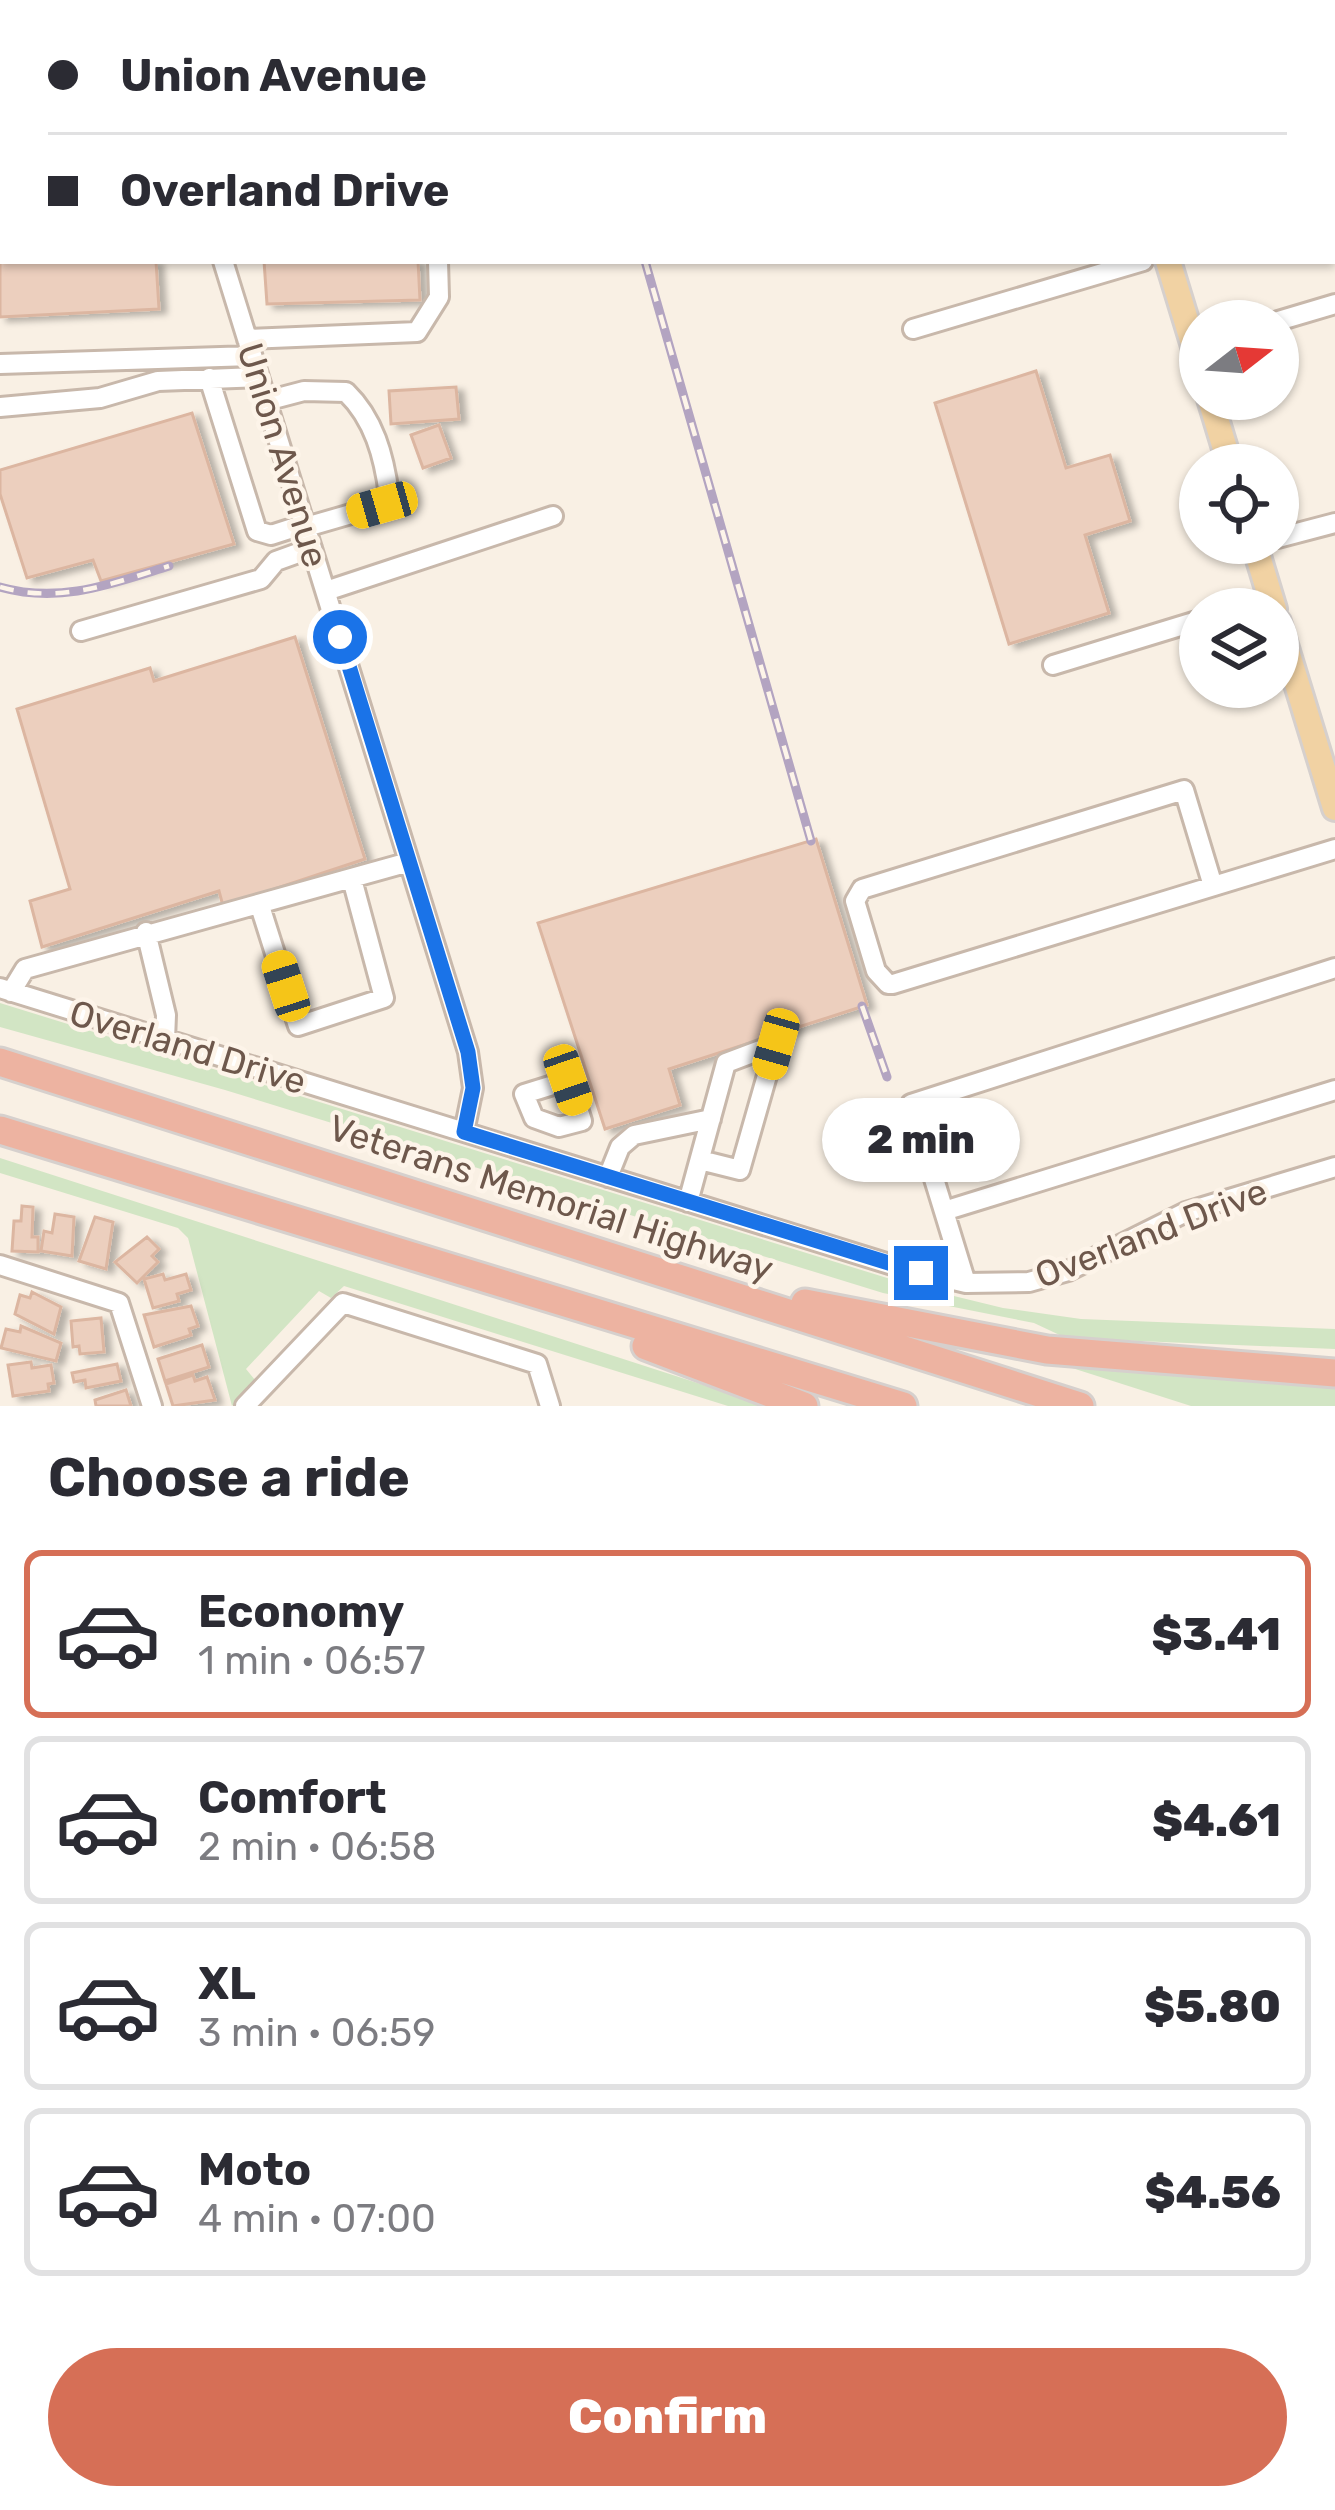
<!DOCTYPE html>
<html lang="en">
<head>
<meta charset="utf-8">
<style>
  :root { --surface:#fff; --page:#f7f7f7; --text:#2b2b33; --muted:#7c7c81; --line:#e1e1e2; --accent:#d66f56 }
  body { margin:0; font-family:Rubik,sans-serif; background:var(--page); color:var(--text); height:100vh; display:flex; flex-direction:column; font-size:45px; white-space:nowrap }
  * { box-sizing:border-box; margin:0 }
  p { font-size:39px; color:var(--muted) }
  .icon { flex:none; width:66px; height:66px; fill:none; stroke:currentColor; stroke-width:2; stroke-linecap:round; stroke-linejoin:round }
  .map { position:relative; height:1406px; overflow:hidden }
  .details { display:flex; flex-direction:column; background:var(--surface); flex:1 }
  .details>* { flex:none }
  .banner { position:absolute; left:0px; top:0px; width:1335px; height:264px; box-shadow:0 3px 9px #0004; display:grid; align-content:center; height:264px; padding:0 48px; background:var(--surface) }
  .needle { width:78px; rotate:73deg }
  .buttons { position:absolute; left:1179px; top:300px; display:grid; gap:24px }
  .buttons a { display:grid; place-items:center; width:120px; height:120px; border-radius:50%; background:var(--surface); box-shadow:0 3px 9px #0004; font-size:60px }
  .end { position:absolute; width:54px; height:54px; margin:-27px; border:15px solid #1a73e8; background:#fff; box-shadow:0 0 0 6px #fff }
  .from { border-radius:50% }
  .bubble { position:absolute; height:84px; border-radius:42px; background:var(--surface); box-shadow:0 3px 9px #0004; font-size:39px; font-weight:800; line-height:84px; text-align:center }
  .car { position:absolute; width:36px; height:72px; margin:-36px -18px; border-radius:15px; box-shadow:0 0 9px 3px #0007; background:linear-gradient(#f5c518 24%,#345 0 40%,#f5c518 0 76%,#345 0 86%,#f5c518 0) }
  .banner b { display:flex; align-items:center; gap:42px; height:114px; font-size:45px }
  .banner b+b { border-top:3px solid var(--line) }
  .banner i { width:30px; height:30px; background:var(--text) }
  ul { padding:0; list-style:none }
  li { display:flex; align-items:center; gap:36px; height:168px; margin:0 24px 18px; padding:0 24px; border:6px solid var(--line); border-radius:18px }
  li div { flex:1 }
  li b { display:block; font-size:45px }
  li em { font-style:normal; font-weight:800 }
  li.current { border-color:var(--accent) }
  li>.icon { width:108px; height:108px; stroke-width:1.5 }
  h2 { padding:0 48px; font-size:54px; line-height:144px }
  .button { display:flex; gap:24px; margin-top:auto; padding:24px 48px }
  .button a { flex:1; height:138px; border-radius:72px; background:var(--accent); color:#fff; font-size:48px; font-weight:800; line-height:138px; text-align:center }
  .map>svg:first-child { display:block }
  .green { fill:#d2e5c4 }
  .building { fill:#eccfbe; stroke:#dcb6a1; stroke-width:3; filter:url(#shadow) }
  .lines { fill:none; stroke-linecap:round; stroke-linejoin:round }
  .minor-casing { stroke:#c8b8ab; stroke-width:24 }
  .major-casing { stroke:#d6d0cd; stroke-width:30 }
  .highway-casing { stroke:#d6d0cd; stroke-width:33 }
  .minor { stroke:#fff; stroke-width:18 }
  .major { stroke:#f1d2a3; stroke-width:24 }
  .highway { stroke:#edb3a1; stroke-width:27 }
  .rail-casing { stroke:#b3a4c1; stroke-width:9 }
  .rail { stroke:#fdf4e9; stroke-width:4.5; stroke-dasharray:14; stroke-linecap:butt }
  .route { stroke:#1a73e8; stroke-width:15 }
  .labels { text-anchor:middle; dominant-baseline:central; stroke-width:9; stroke-linejoin:round; paint-order:stroke }
  .street-label { font-size:36px; fill:#6e584c; stroke:#fdf4e9 }
</style>
</head>
<body>
<div class="map">
<svg width="1335" height="1406" viewBox="0 0 1335 1406">
  <defs>
    <filter id="shadow"><feDropShadow dx="7" dy="4" stdDeviation="3" flood-color="#0004"/></filter>
  </defs>
  <rect width="100%" height="100%" fill="#f9f0e4"/>
  <path class="green" d="M0 1003 913 1286 1003 1308 1081 1319 1335 1329V1349L1066 1338 1034 1323 883 1293 225 1090 0 1027Z
    M0 1158 769 1406H728L344 1286 331 1298 319 1291 246 1369 255 1380 232 1406 188 1238 178 1228 0 1173Z
    M1069 1367 1335 1386V1406H1191Z"/>
  <path class="building" d="M0 191 3 261H156L159 309 0 317Z
    M264 261H418L420 300 267 304Z
    M1036 371 1066 468 1110 455 1130 521 1085 535 1109 613 1009 644 935 403Z
    M456 387 459 419 391 424 389 391Z
    M192 413 234 544 101 581 93 560 27 578 0 494V470Z
    M439 425 451 458 423 468 411 435Z
    M295 637 365 859 223 906 219 891 42 947 30 901 70 889 17 709 150 668 154 681Z
    M816 839 867 1005 669 1069 680 1105 605 1129 538 923Z
    M22 1206 33 1207 32 1237H38V1252L12 1251 14 1221H21Z
    M55 1214 74 1217 72 1256 41 1251 44 1231 52 1233Z
    M95 1217 113 1222 106 1269 79 1261Z
    M147 1237 159 1249 152 1256 158 1262 137 1283 115 1262Z
    M163 1274 165 1280 186 1274 191 1290 177 1294 179 1301 153 1308 144 1279Z
    M32 1292 61 1307 54 1334 15 1314 20 1295 30 1298Z
    M191 1306 198 1326 189 1329 191 1335 154 1347 144 1315Z
    M101 1318 104 1352 80 1354 79 1346 73 1347 71 1321Z
    M21 1326 61 1343 56 1361 1 1348 6 1329 20 1332Z
    M202 1345 209 1367 165 1381 158 1359Z
    M31 1362 32 1368 51 1365 54 1383 48 1384 49 1391 13 1396 8 1365Z
    M117 1364 121 1381 86 1388 85 1380 74 1382 72 1373Z
    M193 1375 195 1381 207 1377 215 1400 173 1406 166 1384Z
    M126 1390 131 1406H96L95 1400Z"/>
  <g class="lines">
    <defs>
      <path id="minor" d="M52 0 53 3
        M211 0 212 3
        M701 0 705 3
        M241 3 251 0
        M738 3 750 0
        M0 76 3 75
        M223 261 468 1052 473 1088 464 1132
        M1278 321 1335 304
        M913 329 1143 261
        M247 339 417 332 439 297 438 261
        M0 364 252 356
        M209 378 257 531 271 535 305 524
        M266 401 304 391 346 392C374 419 384 456 389 495L382 505 306 527
        M0 407 100 398 158 381 259 377
        M1278 538 1335 523
        M326 591 553 516
        M1234 609 1271 598
        M81 631 261 579 276 561 312 548
        M1053 665 1200 620
        M1213 886 1184 790 862 889 855 901 876 971 888 984H893L1335 849
        M260 906 298 1026 384 998 352 879
        M146 932 166 1015 165 1040
        M0 988 899 1267 966 1283 1029 1282 1068 1271 1186 1212 1335 1167
        M11 992 25 969 409 862
        M569 1080 582 1121 559 1127 534 1118 524 1094Z
        M608 1177 620 1147 634 1135 711 1119
        M688 1202 726 1063 776 1044 740 1170 700 1160
        M944 1211 1335 1090
        M0 1265 119 1303 152 1406
        M966 1283 911 1104 1335 968
        M245 1406 343 1303 537 1364 550 1406"/>
      <path id="major" d="M1088 0 1089 3
        M1168 261 1200 366
        M1210 399 1230 465
        M1254 543 1274 609
        M1278 622 1335 808"/>
      <path id="highway" d="M0 1062 1080 1406
        M0 1130 903 1406
        M805 1303 1047 1350 1335 1373
        M646 1346 804 1406"/>
    </defs>
    <use href="#minor" class="minor-casing"/>
    <use href="#major" class="major-casing"/>
    <use href="#highway" class="highway-casing"/>
    <use href="#minor" class="minor"/>
    <use href="#major" class="major"/>
    <use href="#highway" class="highway"/>
    <defs>
      <path id="rail" d="M1332 52H1335
        M1332 73H1335
        M0 107H3
        M0 128H3
        M645 261 811 841
        M0 587C60 604 111 584 169 566
        M862 1006 887 1077"/>
    </defs>
    <use href="#rail" class="rail-casing"/>
    <use href="#rail" class="rail"/>
  </g>
  <g class="lines">
    <path class="route" d="M340 637 468 1052 473 1088 464 1132 921 1273"/>
  </g>
  <g class="labels">
    <g class="street-label">
      <text transform="translate(283 455) rotate(73)">Union Avenue</text>
      <text transform="translate(188 1047) rotate(17)">Overland Drive</text>
      <text transform="translate(551 1198) rotate(18)">Veterans Memorial Highway</text>
      <text transform="translate(1151 1233) rotate(-21)">Overland Drive</text>
    </g>
  </g>
</svg>
<div class="buttons">
<a><svg class="needle" viewBox="-14 -14 28 28"><path d="M0-13l5 13h-10z" fill="#e53935"/><path d="M0 13l5-13h-10z" fill="#7c7c81"/></svg></a>
<a><svg class="icon" aria-label="locate" viewBox="0 0 24 24"><circle cx="12" cy="12" r="6"/><path d="M12 2v4M12 18v4M2 12h4M18 12h4"/></svg></a>
<a><svg class="icon" aria-label="layers" viewBox="0 0 24 24"><path d="M12 4l9 5-9 5-9-5zM3 14l9 5 9-5"/></svg></a>
</div>
<i class="end from" style="left:340px;top:637px"></i>
<i class="end" style="left:921px;top:1273px"></i>
<div class="bubble" style="left:822px;top:1098px;width:198px">2 min</div>
<i class="car" style="left:382px;top:505px;rotate:254deg"></i>
<i class="car" style="left:286px;top:986px;rotate:342deg"></i>
<i class="car" style="left:776px;top:1044px;rotate:196deg"></i>
<i class="car" style="left:568px;top:1080px;rotate:161deg"></i>
<div class="banner">
<b><i class="from"></i>Union Avenue</b>
<b><i></i>Overland Drive</b>
</div>
</div>
<section class="details">
<h2>Choose a ride</h2>
<ul>
<li class="current"><svg class="icon" aria-label="car" viewBox="0 0 24 24"><path d="M5 17H2v-5l4-1 3-4h7l3 4 3 1v5h-3M9 17h6M6 11h13"/><circle cx="7" cy="17" r="2"/><circle cx="17" cy="17" r="2"/></svg><div><b>Economy</b><p>1 min · 06:57</p></div><em>$3.41</em></li>
<li><svg class="icon" aria-label="car" viewBox="0 0 24 24"><path d="M5 17H2v-5l4-1 3-4h7l3 4 3 1v5h-3M9 17h6M6 11h13"/><circle cx="7" cy="17" r="2"/><circle cx="17" cy="17" r="2"/></svg><div><b>Comfort</b><p>2 min · 06:58</p></div><em>$4.61</em></li>
<li><svg class="icon" aria-label="car" viewBox="0 0 24 24"><path d="M5 17H2v-5l4-1 3-4h7l3 4 3 1v5h-3M9 17h6M6 11h13"/><circle cx="7" cy="17" r="2"/><circle cx="17" cy="17" r="2"/></svg><div><b>XL</b><p>3 min · 06:59</p></div><em>$5.80</em></li>
<li><svg class="icon" aria-label="car" viewBox="0 0 24 24"><path d="M5 17H2v-5l4-1 3-4h7l3 4 3 1v5h-3M9 17h6M6 11h13"/><circle cx="7" cy="17" r="2"/><circle cx="17" cy="17" r="2"/></svg><div><b>Moto</b><p>4 min · 07:00</p></div><em>$4.56</em></li>
</ul>
<div class="button"><a>Confirm</a></div>
</section>
</body>
</html>
